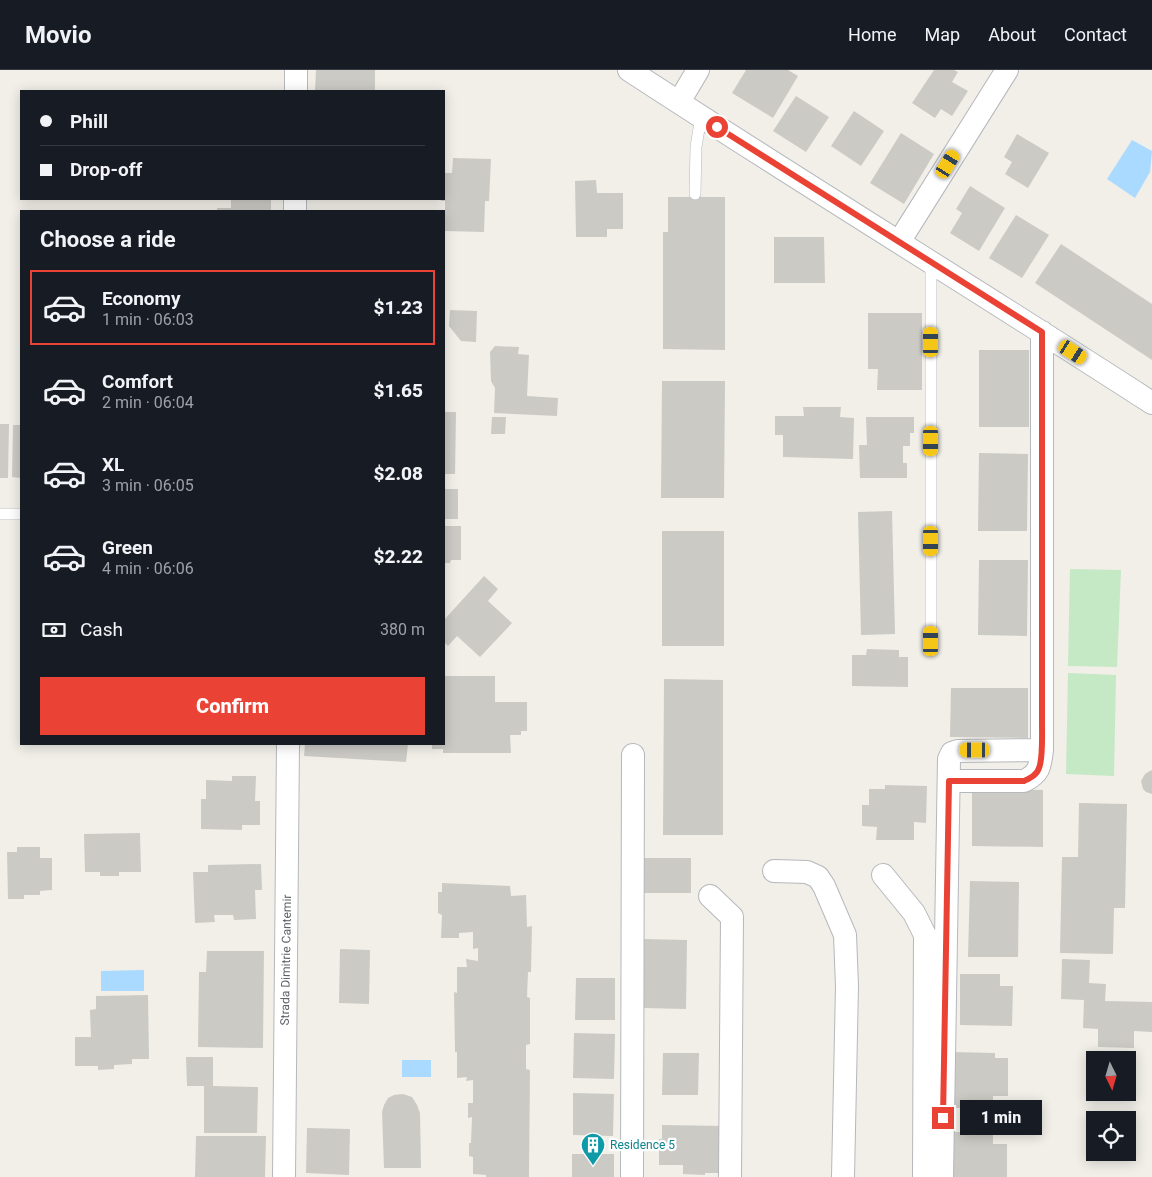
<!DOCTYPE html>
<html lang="en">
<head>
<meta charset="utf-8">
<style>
  :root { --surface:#171b24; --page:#242831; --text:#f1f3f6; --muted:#9ea1a6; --line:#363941; --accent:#ea4335 }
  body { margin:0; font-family:Roboto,sans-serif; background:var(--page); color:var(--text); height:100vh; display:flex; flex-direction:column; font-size:19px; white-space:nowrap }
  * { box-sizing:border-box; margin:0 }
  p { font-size:16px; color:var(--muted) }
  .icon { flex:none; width:28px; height:28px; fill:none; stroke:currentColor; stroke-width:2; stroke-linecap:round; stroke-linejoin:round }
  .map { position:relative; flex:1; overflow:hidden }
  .side { position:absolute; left:20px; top:140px; width:425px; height:535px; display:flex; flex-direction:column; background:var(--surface); border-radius:0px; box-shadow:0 2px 12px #0003 }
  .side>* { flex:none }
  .guide { position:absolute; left:20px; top:20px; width:425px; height:110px; border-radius:0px; box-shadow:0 2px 12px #0003; display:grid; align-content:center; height:110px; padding:0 20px; background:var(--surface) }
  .needle { width:32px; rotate:175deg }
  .controls { position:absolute; left:1086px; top:981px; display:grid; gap:10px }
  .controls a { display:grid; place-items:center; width:50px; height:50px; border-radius:0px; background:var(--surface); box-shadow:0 2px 12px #0003; font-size:25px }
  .end { position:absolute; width:22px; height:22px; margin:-11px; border:6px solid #ea4335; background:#fff; box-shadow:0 0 0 2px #fff }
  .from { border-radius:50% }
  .bubble { position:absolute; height:35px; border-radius:0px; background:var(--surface); box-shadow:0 2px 12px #0003; font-size:16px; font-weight:800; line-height:35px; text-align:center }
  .car { position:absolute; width:15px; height:30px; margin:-15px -8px; border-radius:6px; box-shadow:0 0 4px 1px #0007; background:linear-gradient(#f5c518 24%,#345 0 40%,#f5c518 0 76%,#345 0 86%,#f5c518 0) }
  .guide b { display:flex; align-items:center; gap:18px; height:48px; font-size:19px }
  .guide b+b { border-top:1px solid var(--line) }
  .guide i { width:12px; height:12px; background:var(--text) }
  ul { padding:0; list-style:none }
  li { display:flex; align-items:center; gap:15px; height:75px; margin:0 10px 8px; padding:0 10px; border:2px solid transparent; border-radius:0px }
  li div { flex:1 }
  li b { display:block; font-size:19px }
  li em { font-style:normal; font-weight:800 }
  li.active { border-color:var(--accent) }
  li>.icon { width:45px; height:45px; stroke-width:1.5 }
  h2 { padding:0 20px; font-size:22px; line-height:60px }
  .pay { display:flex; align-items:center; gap:12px; height:55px; padding:0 20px; font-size:19px }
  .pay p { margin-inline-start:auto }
  .cta { display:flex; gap:10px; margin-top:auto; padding:10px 20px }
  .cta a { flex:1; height:58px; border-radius:0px; background:var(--accent); color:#fff; font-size:20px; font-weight:800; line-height:58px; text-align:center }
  header { display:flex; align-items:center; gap:30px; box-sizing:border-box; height:70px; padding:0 25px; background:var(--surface); border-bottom:1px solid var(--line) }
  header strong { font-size:24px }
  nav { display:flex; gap:28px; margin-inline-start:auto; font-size:18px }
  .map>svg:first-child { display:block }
  .green { fill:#c5e8c5 }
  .water { fill:#aadaff }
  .building { fill:#cccac5 }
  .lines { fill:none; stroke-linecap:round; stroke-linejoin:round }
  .service-casing { stroke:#b5b8bc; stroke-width:12 }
  .minor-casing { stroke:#b5b8bc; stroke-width:24 }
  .service { stroke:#fff; stroke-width:11 }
  .minor { stroke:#fff; stroke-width:22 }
  .route { stroke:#ea4335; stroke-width:6 }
  .labels { text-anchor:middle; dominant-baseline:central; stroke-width:4.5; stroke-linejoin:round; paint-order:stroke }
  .street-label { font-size:12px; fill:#5f6368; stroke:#fff }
  .culture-label { font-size:12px; fill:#0d838f; stroke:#fff; text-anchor:start }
</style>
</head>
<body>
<header>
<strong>Movio</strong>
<nav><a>Home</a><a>Map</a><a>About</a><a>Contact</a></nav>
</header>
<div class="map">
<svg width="1152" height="1107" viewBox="0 0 1152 1107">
  <rect width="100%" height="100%" fill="#f1efe8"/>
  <path class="green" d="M1070 499 1121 500 1117 597 1068 596Z
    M1068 603 1116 605 1114 706 1066 704Z"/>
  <path class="water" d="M1132 70 1152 81 1150 102 1135 128 1107 109Z
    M144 900V921H101V901Z
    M402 990H431V1007H402Z"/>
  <path class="building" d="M316 0H375V21H315Z
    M746 0H788L798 6 773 48 732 23Z
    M934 0H954L958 2 952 12 968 21 952 46 941 39 935 48 912 33Z
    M796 26 829 47 806 82 773 61Z
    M854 41 884 61 861 96 831 76Z
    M901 63 934 84 904 134 870 113Z
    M1017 64 1049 83 1028 118 1005 104 1012 92 1004 87Z
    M453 88 491 89 489 131H485L484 162 445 161V131H441V129H444V103H452Z
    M596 110 597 123H623V159H607V167H576L575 111Z
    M970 116 1005 138 979 181 950 163 962 143 956 139Z
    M668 127H725V280L663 279V162H668Z
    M231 129H271V141H217V138H231Z
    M1016 145 1049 165 1022 208 989 188Z
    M774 167H824L825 213H774Z
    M1061 174 1152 234V290L1035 213Z
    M450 240 477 241 476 272 461 271 449 256Z
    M868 243H922V320H877L878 299H868Z
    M495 276 519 277 518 284 529 285 527 326 558 328 557 346 494 343 495 318 491 311 490 282Z
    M979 280H1029V357H979Z
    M662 311H725L724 428H661Z
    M803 337H841L840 347 854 348 853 389 783 387V365H775V346H804Z
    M444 342H456L455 404H444Z
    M492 347H506L505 364H491Z
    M866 347H914V363H910V376H903V393H907V408H860L859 375H867Z
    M0 354H9L8 408H0Z
    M13 355H21V408L12 407Z
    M979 383 1028 384 1027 461H978Z
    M444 419H458V449H444Z
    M892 441 895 564 861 565 858 442Z
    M444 456H461V490H451L450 493H444Z
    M662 461H724V576H662Z
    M979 490H1028L1027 566 978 565Z
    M484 506 498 519 488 531 512 553 480 587 457 566 448 576 444 572V550Z
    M867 579 899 580V587H908V617L852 616V585H866Z
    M444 606H495V632H527V661H521V665H510L511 683H443V679H432V674H444Z
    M664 609 723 610V765H663Z
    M951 618H1028V668L950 667Z
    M305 674H408L406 692 304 686Z
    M1152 700V724L1146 722 1143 719 1141 711 1145 704 1148 702Z
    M232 706H256L255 731H260V755H242V760L201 759V729H206V710L232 711Z
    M885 715 927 716 926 753 914 752V770H876L877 757 862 756V735H869V719H885Z
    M972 719 1043 720V777L972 776Z
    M1079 733 1127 734 1125 838H1114L1113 884 1060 883 1062 787H1078Z
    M140 763 141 802H119V806H100V802H85L84 764Z
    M17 777H40V788H52V820L40 821V825H24V829H8L7 782H17Z
    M644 788H691V823H644Z
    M261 794 262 820H255L256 849 234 850 233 845H214L215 852 195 853 193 802H208V795Z
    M970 811 1019 812 1018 887H968Z
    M442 813 510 816 511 826 526 825 527 857 532 856 531 902H528L527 927 530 928V974L526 975V999L530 1000 529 1107H486V1105L473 1104V1087L469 1086V1073H471L472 1047 468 1048V1033H473V1010L466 1011 467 1007 457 1008V982H455L454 922 457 923V897H467L466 889 478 891V878L473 879V862L459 863V868H441L442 845 438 843V822H442Z
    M644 869 687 870 686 939 643 938Z
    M340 879 370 880 369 934 339 933Z
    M207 881H264L263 978 198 977 199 902H206Z
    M1062 889 1090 890 1089 913 1106 914 1105 931 1152 932V962L1134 961V978L1098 977V959L1083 958 1084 930 1061 929Z
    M960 904H1000V916H1013L1012 956 960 955Z
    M576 908H615V950H575Z
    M148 925 149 989H132V994L114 995V999L98 1000V996H75V967H91L90 940 96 939V926Z
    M574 963 615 964 614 1009 573 1008Z
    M952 982 995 983V988H1008V1026H993V1038H952Z
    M663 983H699L698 1025H662Z
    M186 987H213V1016L258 1017 257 1063H204V1016H187Z
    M573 1023 614 1024 613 1066 573 1065Z
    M403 1024 412 1027 417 1035 420 1043 421 1098H384L382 1042 384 1035 388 1028 394 1025Z
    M662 1055 725 1056V1103H705V1105L683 1104V1095H659V1069H662Z
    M307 1058 350 1059 349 1105 306 1103Z
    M952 1062H993V1074H1007V1107H952Z
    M196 1066H266L265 1107H195Z
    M572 1084H614V1107H572Z"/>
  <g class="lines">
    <defs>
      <path id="service" d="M695 124 696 77 701 46
        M931 192V571
        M0 444H21"/>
      <path id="minor" d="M629 0C802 113 979 221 1152 333
        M296 21V0
        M679 32 698 0
        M295 141V129
        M899 172 1007 0
        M949 711H1024C1040 703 1040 696 1042 680
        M774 801 807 802 818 807 824 816 845 865 847 916 843 1107
        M883 805 914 843 925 865 924 1107
        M710 826 732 847 730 1107
        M284 1107 288 674
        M632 1107 633 685
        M942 1107 949 689 952 683 958 681 1042 680V262"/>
    </defs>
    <use href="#service" class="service-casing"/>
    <use href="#minor" class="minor-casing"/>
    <use href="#service" class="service"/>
    <use href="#minor" class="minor"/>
  </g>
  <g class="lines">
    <path class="route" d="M717 57 1042 262V653C1042 663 1043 689 1039 698 1037 705 1030 708 1024 711H949L943 1048"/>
  </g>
  <defs>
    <symbol id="building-pin" viewBox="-11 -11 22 30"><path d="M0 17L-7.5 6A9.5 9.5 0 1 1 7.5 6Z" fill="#0f9aa8" stroke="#fff"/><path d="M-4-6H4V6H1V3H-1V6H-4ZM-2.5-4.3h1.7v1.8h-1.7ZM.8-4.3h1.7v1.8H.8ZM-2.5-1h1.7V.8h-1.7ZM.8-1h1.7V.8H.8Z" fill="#fff"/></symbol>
  </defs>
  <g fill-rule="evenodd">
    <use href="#building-pin" x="579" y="1061" width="28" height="38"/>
  </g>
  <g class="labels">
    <g class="street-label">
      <text transform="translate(286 890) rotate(-89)">Strada Dimitrie Cantemir</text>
    </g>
    <g class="culture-label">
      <text x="610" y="1075">Residence 5</text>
    </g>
  </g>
</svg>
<div class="controls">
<a><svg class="needle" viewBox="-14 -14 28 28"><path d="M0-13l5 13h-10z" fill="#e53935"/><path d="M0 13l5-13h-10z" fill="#9ea1a6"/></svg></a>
<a><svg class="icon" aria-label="locate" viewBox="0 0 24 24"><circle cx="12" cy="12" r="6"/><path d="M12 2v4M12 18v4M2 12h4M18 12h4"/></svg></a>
</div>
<i class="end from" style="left:717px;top:57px"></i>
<i class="end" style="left:943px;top:1048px"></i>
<div class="bubble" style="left:960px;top:1030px;width:82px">1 min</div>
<i class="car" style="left:948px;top:94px;rotate:32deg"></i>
<i class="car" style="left:931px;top:272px;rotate:0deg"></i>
<i class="car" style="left:1073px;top:282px;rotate:123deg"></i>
<i class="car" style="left:931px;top:371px;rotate:180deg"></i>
<i class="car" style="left:931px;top:471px;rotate:180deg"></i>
<i class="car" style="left:931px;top:571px;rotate:0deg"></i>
<i class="car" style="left:975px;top:680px;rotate:270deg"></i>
<div class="guide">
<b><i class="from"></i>Phill</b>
<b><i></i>Drop-off</b>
</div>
<section class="side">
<h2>Choose a ride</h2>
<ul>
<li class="active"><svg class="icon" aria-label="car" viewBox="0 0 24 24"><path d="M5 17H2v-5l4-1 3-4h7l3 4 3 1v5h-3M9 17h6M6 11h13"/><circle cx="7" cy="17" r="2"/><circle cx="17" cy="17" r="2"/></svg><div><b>Economy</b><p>1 min · 06:03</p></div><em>$1.23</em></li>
<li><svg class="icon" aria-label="car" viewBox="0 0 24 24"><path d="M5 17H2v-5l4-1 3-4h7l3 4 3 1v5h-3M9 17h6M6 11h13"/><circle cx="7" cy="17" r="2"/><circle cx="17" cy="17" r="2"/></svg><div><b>Comfort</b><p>2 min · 06:04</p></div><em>$1.65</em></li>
<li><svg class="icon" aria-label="car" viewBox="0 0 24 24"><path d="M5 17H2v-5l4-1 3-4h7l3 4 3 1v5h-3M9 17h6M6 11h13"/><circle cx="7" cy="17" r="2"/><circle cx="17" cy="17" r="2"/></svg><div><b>XL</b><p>3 min · 06:05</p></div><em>$2.08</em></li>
<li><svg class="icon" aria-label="car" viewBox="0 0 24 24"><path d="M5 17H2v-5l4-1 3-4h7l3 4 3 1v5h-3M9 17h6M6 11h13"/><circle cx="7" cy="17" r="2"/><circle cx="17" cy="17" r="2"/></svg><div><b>Green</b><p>4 min · 06:06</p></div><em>$2.22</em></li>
</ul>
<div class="pay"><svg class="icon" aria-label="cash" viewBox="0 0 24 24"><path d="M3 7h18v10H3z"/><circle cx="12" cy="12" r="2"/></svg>Cash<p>380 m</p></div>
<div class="cta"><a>Confirm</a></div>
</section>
</div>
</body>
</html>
